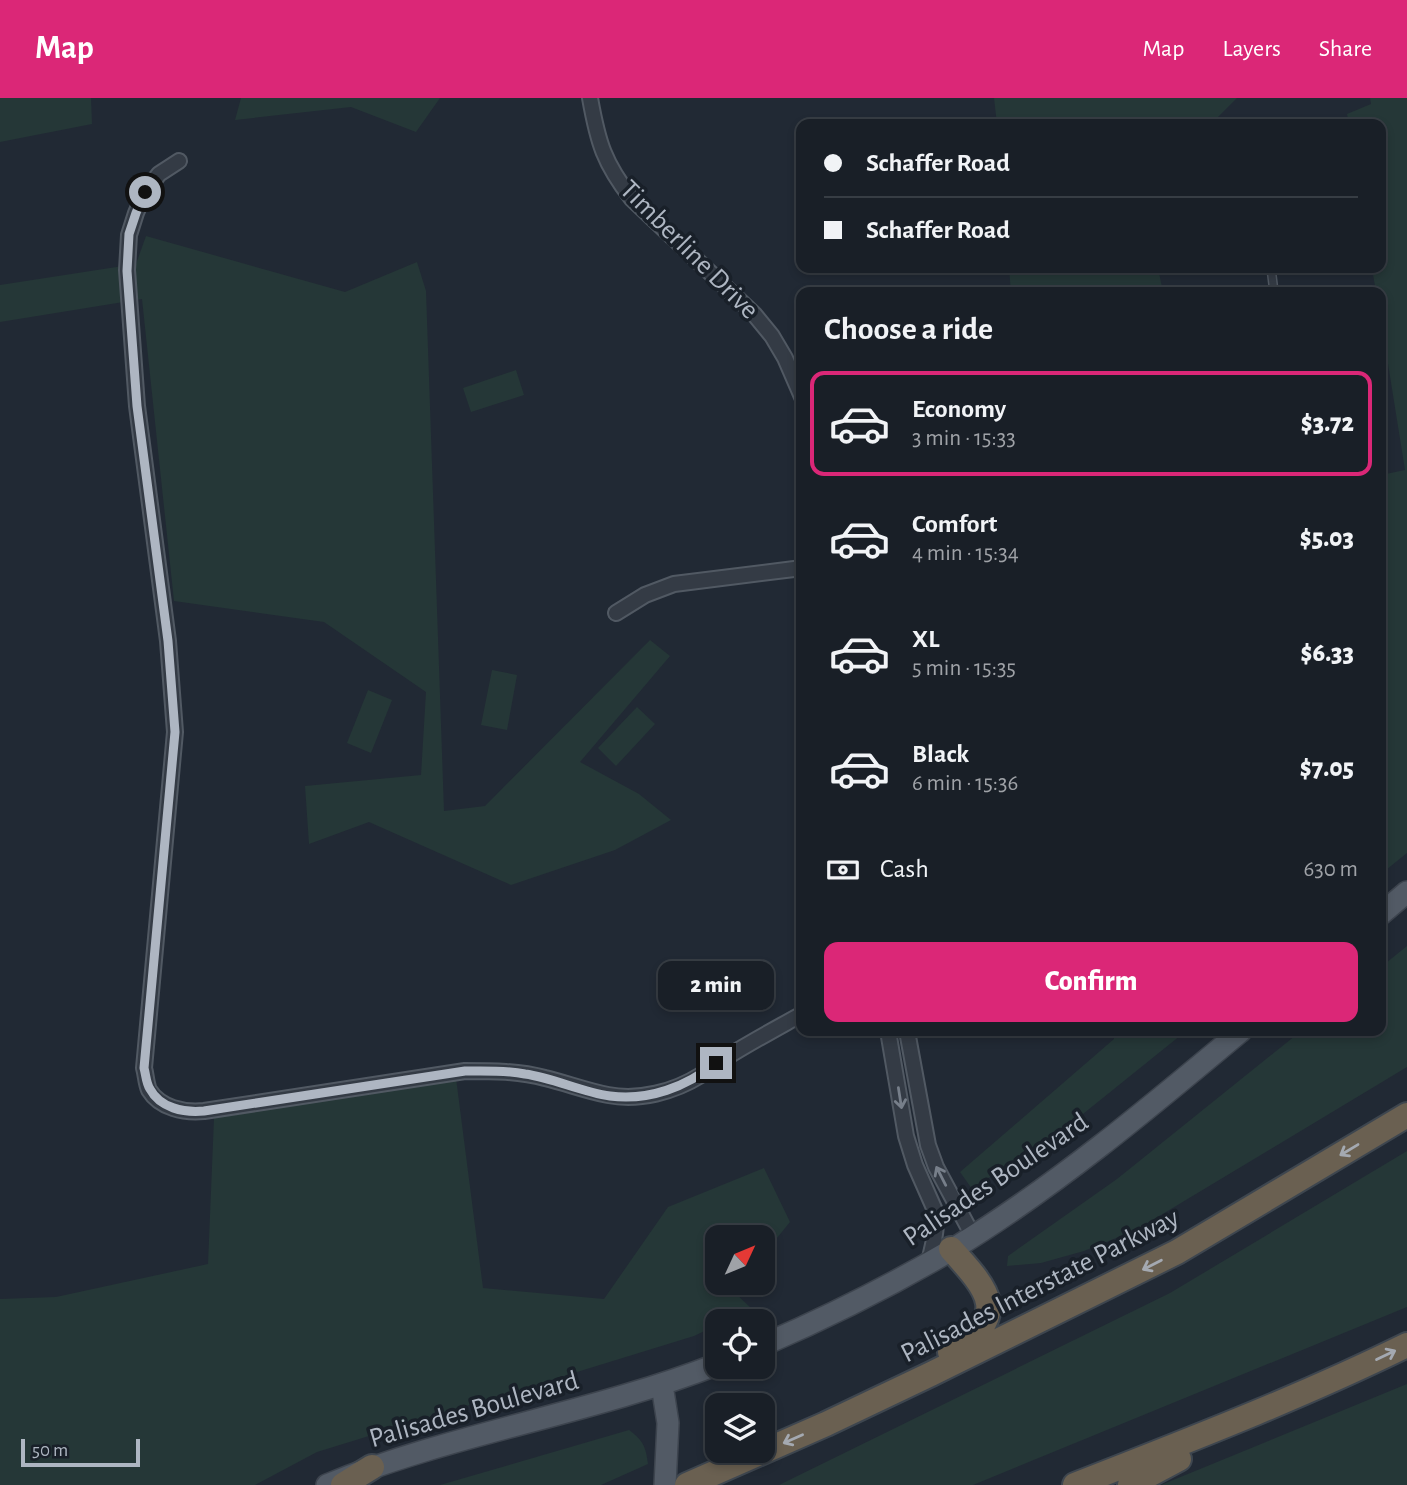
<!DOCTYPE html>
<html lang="en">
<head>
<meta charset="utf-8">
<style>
  :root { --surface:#191f27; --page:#262c33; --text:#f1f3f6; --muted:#9fa2a7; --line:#373d44; --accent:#db2777 }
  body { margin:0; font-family:"Alegreya Sans",sans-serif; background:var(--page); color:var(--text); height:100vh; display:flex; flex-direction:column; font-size:26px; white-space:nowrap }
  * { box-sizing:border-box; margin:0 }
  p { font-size:23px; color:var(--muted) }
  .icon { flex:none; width:38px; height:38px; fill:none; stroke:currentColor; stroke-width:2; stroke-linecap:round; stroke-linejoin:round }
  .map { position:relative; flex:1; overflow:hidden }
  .side { position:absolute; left:796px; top:189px; width:590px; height:749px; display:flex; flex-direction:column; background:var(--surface); border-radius:14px; box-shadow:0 4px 10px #0003,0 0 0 2px var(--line) }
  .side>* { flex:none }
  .hud { position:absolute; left:796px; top:21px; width:590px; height:154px; border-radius:14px; box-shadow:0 4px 10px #0003,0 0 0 2px var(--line); display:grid; align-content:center; height:154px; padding:0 28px; background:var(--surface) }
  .needle { width:46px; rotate:46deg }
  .controls { position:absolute; left:705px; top:1127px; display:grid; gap:14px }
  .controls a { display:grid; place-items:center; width:70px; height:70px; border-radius:14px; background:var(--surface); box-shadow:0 4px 10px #0003,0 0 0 2px var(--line); font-size:35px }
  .scale { position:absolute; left:21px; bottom:18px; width:119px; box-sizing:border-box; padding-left:7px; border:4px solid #aeb6c2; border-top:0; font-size:19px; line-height:24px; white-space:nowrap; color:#aeb6c2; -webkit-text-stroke:5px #192029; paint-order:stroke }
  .end { position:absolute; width:32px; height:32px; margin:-16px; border:9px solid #aeb6c2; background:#111; box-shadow:0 0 0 4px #111 }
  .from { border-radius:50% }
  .bubble { position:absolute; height:49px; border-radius:14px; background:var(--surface); box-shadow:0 4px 10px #0003,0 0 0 2px var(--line); font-size:23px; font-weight:800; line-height:49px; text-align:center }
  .hud b { display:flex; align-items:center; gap:24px; height:66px; font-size:26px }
  .hud b+b { border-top:2px solid var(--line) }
  .hud i { width:18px; height:18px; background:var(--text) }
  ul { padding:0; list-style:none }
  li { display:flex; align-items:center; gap:21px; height:105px; margin:0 14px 10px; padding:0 14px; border:4px solid transparent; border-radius:14px }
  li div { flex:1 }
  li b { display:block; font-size:26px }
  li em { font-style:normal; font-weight:800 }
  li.selected { border-color:var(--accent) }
  li>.icon { width:63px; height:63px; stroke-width:1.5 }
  h2 { padding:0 28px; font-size:32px; line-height:84px }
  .pay { display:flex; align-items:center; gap:18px; height:77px; padding:0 28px; font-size:26px }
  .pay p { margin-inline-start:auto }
  .cta { display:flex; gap:14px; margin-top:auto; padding:14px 28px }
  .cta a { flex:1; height:80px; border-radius:14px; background:var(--accent); color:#fff; font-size:28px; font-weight:800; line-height:80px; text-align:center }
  header { display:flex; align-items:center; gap:42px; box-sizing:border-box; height:98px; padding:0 35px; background:var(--accent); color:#fff }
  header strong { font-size:33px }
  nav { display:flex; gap:38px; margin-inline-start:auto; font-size:24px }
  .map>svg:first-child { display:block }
  .green { fill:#253737 }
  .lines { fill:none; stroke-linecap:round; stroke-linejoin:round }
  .service-casing { stroke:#515963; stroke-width:10 }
  .minor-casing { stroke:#515963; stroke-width:18 }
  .primary-casing { stroke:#3d444e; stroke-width:24 }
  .motorway-casing { stroke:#3e464f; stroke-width:28 }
  .service { stroke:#343b45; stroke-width:7 }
  .minor { stroke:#343b45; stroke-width:14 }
  .primary { stroke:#525a65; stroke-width:21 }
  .motorway { stroke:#6a6051; stroke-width:24 }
  .oneway { stroke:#777f8a }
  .oneway2 { stroke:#a4a9b1 }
  .route { stroke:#aeb6c2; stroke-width:9 }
  .labels { text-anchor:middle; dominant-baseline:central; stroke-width:7; stroke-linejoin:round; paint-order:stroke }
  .street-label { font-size:28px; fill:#aeb6c2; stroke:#192029 }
</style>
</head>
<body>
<header>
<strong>Map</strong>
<nav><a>Map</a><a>Layers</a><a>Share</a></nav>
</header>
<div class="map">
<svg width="1407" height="1387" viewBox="0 0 1407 1387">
  <rect width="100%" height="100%" fill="#212934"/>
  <path class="green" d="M0 0H91L92 26 0 44Z
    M241 0H440L416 34 351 9 235 22Z
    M994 0H1237L1211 26H997Z
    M1370 0H1407V755L1381 776V377L1405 372 1381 222V194H1376L1372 170H1381V26H1349L1347 16 1371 6Z
    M146 138 345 194 417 164 426 193 444 713 485 708 650 542 670 558 580 664 639 696 671 722 615 752 511 787 369 724 309 746 305 688 421 677 426 594 324 524 174 503 142 201 0 224V187L136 166Z
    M1009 170H1158L1163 194H1011Z
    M516 272 524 297 471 314 463 290Z
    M492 572 517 577 507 632 481 627Z
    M368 592 392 602 371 655 347 645Z
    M637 609 655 626 616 668 598 650Z
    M1407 848V969L1136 1132 1084 1153 1041 1165 1007 1168 1008 1158 1117 1081 1301 933H1381V869Z
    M1113 933H1186L1073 1024 972 1091 960 1074 1114 941Z
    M456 980 483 1190 604 1201 668 1109 764 1070 790 1124 763 1157V1139H718V1185H740L733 1193 752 1211 725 1223H718L717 1227 694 1238 317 1354 255 1387H0V1201L56 1199 208 1166 214 1020Z
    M1407 1053V1209L973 1387H779L1170 1195Z
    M1407 1286V1387H1161Z
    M629 1332C643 1342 646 1349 648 1366L601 1387H440Z"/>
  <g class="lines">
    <defs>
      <path id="service" d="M1271 170 1274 194"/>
      <path id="minor" d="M590 0C598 45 604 65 632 101L754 216 772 238 785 260 802 299
        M179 63 159 76 145 94 136 115 129 137 127 172 137 308 168 543 175 634 144 970C146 977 146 985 149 992 160 1010 184 1015 204 1013L465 973C493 973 519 973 545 980 566 985 587 993 608 997 639 1003 674 994 701 977 710 972 718 964 727 959 751 944 777 930 802 916
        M616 515 645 497 674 486 802 470
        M888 933 906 1038 915 1067 934 1110C939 1128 933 1146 929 1164
        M907 933 928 1047 936 1069 973 1138"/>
      <path id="primary" d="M1381 816 1407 794
        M763 1247C828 1219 892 1187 953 1151 1056 1088 1149 1010 1241 933
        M662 1287 668 1325 665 1387
        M327 1387C453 1335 590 1316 718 1266"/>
      <path id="motorway" d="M950 1254C1012 1218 989 1193 951 1151
        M343 1387 372 1369
        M687 1387 826 1326 931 1276 1177 1154 1407 1017
        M1075 1387C1187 1343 1299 1300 1407 1247
        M1130 1387 1179 1361"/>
    </defs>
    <use href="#service" class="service-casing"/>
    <use href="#minor" class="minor-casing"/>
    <use href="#primary" class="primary-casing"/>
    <use href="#motorway" class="motorway-casing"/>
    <use href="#service" class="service"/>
    <use href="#minor" class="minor"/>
    <use href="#primary" class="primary"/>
    <use href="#motorway" class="motorway"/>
  </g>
  <defs><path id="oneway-shaft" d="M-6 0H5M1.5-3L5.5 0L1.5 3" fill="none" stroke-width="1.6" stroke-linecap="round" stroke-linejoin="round" transform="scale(1.75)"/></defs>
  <g class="oneway">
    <use href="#oneway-shaft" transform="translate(900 1000) rotate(81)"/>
    <use href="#oneway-shaft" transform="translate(941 1078) rotate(-117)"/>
  </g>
  <g class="oneway2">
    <use href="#oneway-shaft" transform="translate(1349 1052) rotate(149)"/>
    <use href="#oneway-shaft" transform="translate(1152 1167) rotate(153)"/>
    <use href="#oneway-shaft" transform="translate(1386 1257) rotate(-26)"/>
    <use href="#oneway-shaft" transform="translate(793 1341) rotate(156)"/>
  </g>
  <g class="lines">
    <path class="route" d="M145 94 136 115 129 136 127 173 137 308 168 543 175 634 144 970C146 977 146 985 150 991 160 1010 184 1015 204 1013L465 973C485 973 505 972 525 976 554 980 581 994 610 998 649 1003 686 989 716 965"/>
  </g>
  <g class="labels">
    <g class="street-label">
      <text transform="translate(689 152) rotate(45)">Timberline Drive</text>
      <text transform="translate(996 1082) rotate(-34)">Palisades Boulevard</text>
      <text transform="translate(1040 1188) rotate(-27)">Palisades Interstate Parkway</text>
      <text transform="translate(474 1312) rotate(-16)">Palisades Boulevard</text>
    </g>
  </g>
</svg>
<div class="controls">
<a><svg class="needle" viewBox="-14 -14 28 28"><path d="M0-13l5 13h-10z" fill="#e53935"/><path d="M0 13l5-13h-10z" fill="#9fa2a7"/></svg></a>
<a><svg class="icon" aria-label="locate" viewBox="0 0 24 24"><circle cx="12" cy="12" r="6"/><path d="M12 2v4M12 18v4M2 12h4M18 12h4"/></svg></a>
<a><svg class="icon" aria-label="layers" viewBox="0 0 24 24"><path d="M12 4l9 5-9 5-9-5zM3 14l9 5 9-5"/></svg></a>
</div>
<div class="scale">50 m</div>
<i class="end from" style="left:145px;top:94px"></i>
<i class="end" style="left:716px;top:965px"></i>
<div class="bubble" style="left:658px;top:863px;width:116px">2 min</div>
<div class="hud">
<b><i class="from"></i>Schaffer Road</b>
<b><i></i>Schaffer Road</b>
</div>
<section class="side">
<h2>Choose a ride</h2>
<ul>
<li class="selected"><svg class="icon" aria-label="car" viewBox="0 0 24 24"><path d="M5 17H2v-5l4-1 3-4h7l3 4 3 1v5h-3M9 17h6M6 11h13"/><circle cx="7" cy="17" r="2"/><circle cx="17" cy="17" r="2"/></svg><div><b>Economy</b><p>3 min · 15:33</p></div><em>$3.72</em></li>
<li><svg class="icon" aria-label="car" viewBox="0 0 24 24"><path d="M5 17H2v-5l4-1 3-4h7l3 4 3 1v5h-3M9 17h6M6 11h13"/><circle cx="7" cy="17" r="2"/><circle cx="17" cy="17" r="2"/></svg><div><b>Comfort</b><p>4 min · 15:34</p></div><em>$5.03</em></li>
<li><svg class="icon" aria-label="car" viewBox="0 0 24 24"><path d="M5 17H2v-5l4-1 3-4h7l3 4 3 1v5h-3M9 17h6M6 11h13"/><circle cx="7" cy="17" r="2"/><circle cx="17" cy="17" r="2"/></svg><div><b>XL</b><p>5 min · 15:35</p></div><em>$6.33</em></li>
<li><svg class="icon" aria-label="car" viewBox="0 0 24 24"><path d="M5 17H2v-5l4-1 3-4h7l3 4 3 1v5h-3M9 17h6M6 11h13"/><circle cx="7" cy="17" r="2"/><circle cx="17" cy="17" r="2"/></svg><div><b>Black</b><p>6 min · 15:36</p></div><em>$7.05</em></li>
</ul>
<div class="pay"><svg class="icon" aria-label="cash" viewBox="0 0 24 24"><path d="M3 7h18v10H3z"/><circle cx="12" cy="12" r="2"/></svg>Cash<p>630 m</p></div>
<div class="cta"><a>Confirm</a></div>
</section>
</div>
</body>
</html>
